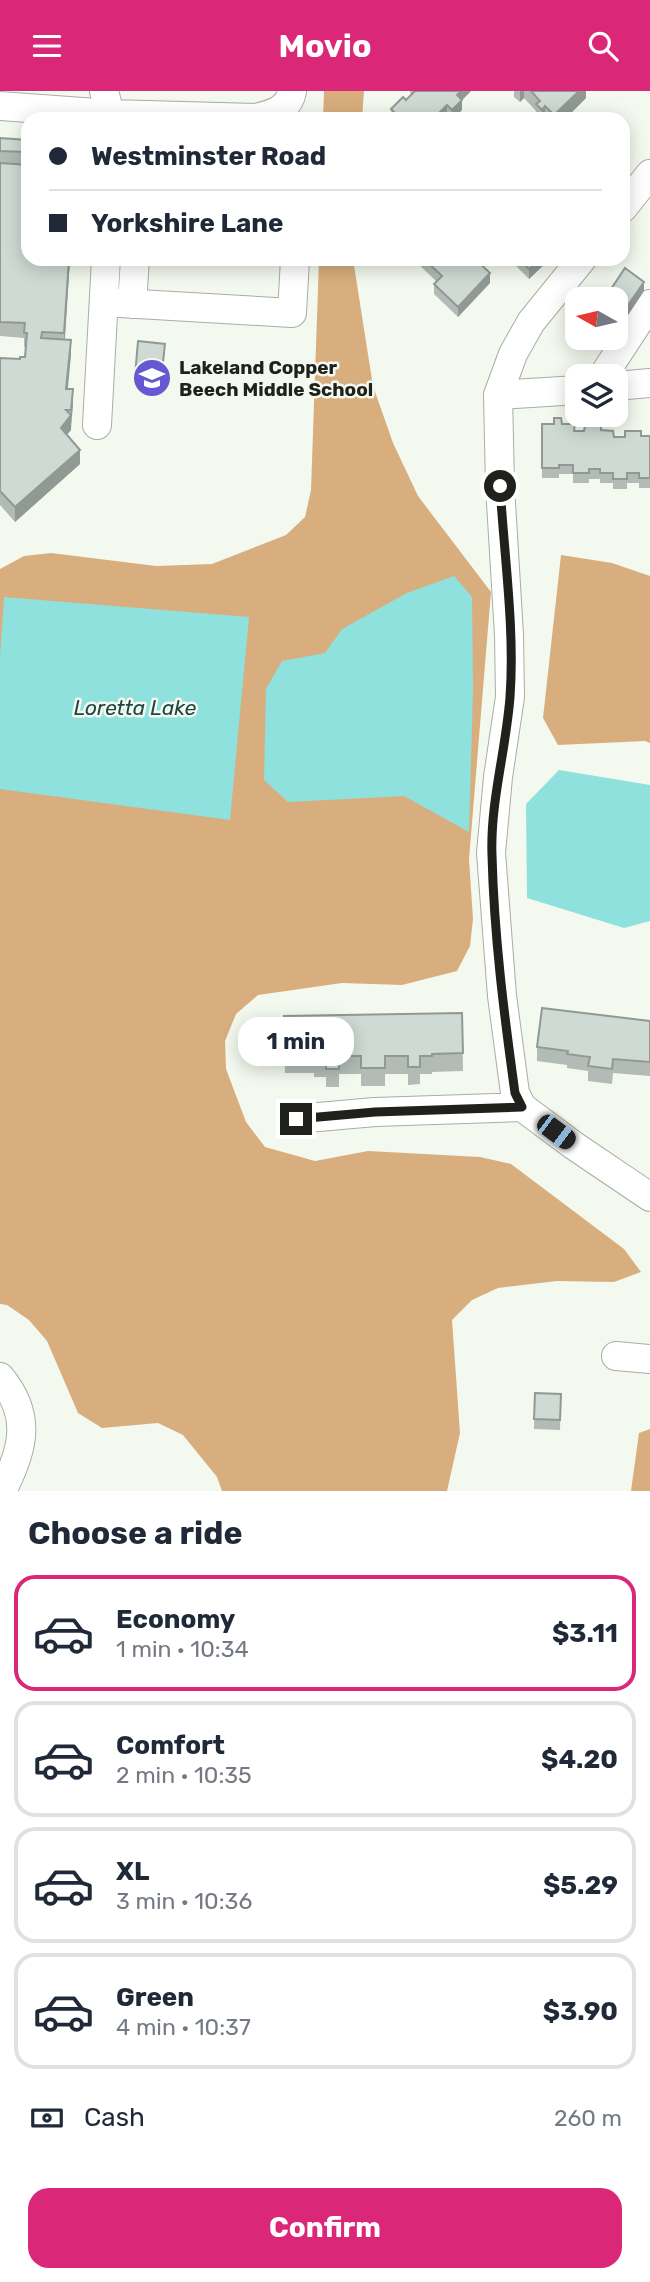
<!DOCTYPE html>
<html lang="en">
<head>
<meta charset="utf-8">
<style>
  :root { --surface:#fff; --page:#f2f2f3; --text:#1f2937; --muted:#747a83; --line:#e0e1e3; --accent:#db2777 }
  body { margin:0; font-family:Rubik,sans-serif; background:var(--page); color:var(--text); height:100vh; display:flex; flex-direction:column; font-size:26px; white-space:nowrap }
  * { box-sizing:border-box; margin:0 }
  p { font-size:23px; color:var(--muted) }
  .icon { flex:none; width:38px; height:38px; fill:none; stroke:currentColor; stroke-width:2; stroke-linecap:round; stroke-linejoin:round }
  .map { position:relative; height:1400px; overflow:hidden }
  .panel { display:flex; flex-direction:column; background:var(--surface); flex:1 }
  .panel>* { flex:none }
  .hud { position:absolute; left:21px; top:21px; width:609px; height:154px; border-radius:21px; box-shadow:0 4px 18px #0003; display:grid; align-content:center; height:154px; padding:0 28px; background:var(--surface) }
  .needle { width:46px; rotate:278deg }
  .tools { position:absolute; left:565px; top:196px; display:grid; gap:14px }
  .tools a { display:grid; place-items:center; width:63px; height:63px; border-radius:14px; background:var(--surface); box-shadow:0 4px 18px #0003; font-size:35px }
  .end { position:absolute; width:32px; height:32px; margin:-16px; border:9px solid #1f211d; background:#fff; box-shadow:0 0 0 4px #fff }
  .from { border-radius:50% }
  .bubble { position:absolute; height:49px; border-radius:21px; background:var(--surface); box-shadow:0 4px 18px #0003; font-size:23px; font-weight:700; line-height:49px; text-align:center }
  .car { position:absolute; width:21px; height:42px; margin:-21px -10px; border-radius:9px; box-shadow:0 0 5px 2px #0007; background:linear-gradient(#222 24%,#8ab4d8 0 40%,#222 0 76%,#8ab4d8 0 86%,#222 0) }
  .hud b { display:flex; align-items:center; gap:24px; height:66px; font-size:26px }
  .hud b+b { border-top:2px solid var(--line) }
  .hud i { width:18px; height:18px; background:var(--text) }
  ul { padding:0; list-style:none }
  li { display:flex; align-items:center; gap:21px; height:116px; margin:0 14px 10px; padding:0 14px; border:4px solid var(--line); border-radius:21px }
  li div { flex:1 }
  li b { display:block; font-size:26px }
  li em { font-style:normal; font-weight:700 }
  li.current { border-color:var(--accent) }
  li>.icon { width:63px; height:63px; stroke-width:1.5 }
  h2 { padding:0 28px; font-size:32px; line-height:84px }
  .pay { display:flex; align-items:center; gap:18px; height:77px; padding:0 28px; font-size:26px }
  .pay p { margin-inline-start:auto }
  .action { display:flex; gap:14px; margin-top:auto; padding:14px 28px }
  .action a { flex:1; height:80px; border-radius:21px; background:var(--accent); color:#fff; font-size:28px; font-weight:700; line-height:80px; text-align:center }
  header { display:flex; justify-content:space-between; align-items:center; height:91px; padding:0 28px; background:var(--accent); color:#fff; font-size:32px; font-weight:700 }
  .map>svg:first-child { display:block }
  .forest { fill:#d9ae7e }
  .water { fill:#8ee1dd }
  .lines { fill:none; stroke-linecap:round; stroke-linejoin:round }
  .minor-casing { stroke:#a9aea4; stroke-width:30 }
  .minor { stroke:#fff; stroke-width:28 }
  .wall { fill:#b2bbb6 }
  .shaded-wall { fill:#919994 }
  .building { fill:#cfdad4; stroke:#919994; stroke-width:2 }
  .route { stroke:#1f211d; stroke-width:9 }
  .labels { text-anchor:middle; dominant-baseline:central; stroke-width:5; stroke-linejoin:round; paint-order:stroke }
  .poi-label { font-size:19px; font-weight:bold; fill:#1f211d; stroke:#f3f9ee; text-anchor:start }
  .water-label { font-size:21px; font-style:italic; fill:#1f4644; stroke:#f3f9ee }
</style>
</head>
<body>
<header><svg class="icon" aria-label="menu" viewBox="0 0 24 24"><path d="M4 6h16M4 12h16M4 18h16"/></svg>Movio<svg class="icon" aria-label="search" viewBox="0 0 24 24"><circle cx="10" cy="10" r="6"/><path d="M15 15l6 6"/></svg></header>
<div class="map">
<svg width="650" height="1400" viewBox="0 0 650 1400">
  <rect width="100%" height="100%" fill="#f3f9ee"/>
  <path class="forest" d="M324 0H364L362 28H323Z
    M319 168H353L373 295 393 352 418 405 491 501 469 768 473 828 470 855 457 880 402 894 342 892 258 904 236 923 225 950 226 978 246 1031 265 1056 315 1070 368 1060 480 1066 511 1073 624 1158 641 1181 614 1191 557 1190 498 1197 472 1209 452 1229 460 1342 447 1400H222L217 1386 183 1344 158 1332 102 1337 78 1322 47 1250 29 1229 7 1214 0 1213V478L24 465 51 462 156 475 212 473 286 444 305 426 311 399Z
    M561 464 612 472 650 485V652L645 650 558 654 543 627Z
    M650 1338V1400H631L639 1342Z"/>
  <path class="water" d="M454 485 472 506 473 598 469 741 404 705 288 711 264 689 266 598 282 570 325 562 342 538 407 502Z
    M4 506 249 526 230 729 0 698V566Z
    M559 679 650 694V830L624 837 527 807 526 713Z"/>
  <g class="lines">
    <defs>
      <path id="minor" d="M0 15 110 23 104 0
        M109 28 110 23 256 27C272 23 289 19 292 0
        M623 117 650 83
        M582 168 531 231 513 263 498 304 500 395 509 544 510 606 498 686 491 762 502 905 515 1002 522 1016 573 1054 650 1106
        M104 211 292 222 295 168
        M132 213 135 168
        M603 285 650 213
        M616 295 650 292
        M498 304 578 299
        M97 334 106 168
        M296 1028 375 1021 522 1016
        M616 1265 650 1268
        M0 1286C32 1324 24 1358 2 1400"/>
    </defs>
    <use href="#minor" class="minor-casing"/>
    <use href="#minor" class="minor"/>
  </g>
  <path class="wall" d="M410 0H471L462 9V19L453 28H452L447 24 444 28H392L391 18 406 9 411 5Z
    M514 0H586V7L565 28H537L536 20 524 7 520 11 514 6Z
    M0 47 27 49V74L70 168 65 249 71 263 68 298 73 313 71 339 67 343 80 373 15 431 0 414V267L20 268 25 266 26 256H24V247L0 245Z
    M413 168H475L490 192 458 226 434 203V193L437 191Z
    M513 168H550L529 188 513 172Z
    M644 200 626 227 616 221V208H607V204Z
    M165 262 161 297 135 295V285Z
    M542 333 575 340 601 339 614 346 650 345V397H639V392H627V398H613V392H600V388H589V392H573V383H559V387H542Z
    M462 922 463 980 432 981V983H420V993L408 994V983H385V995H361V983H339V996H326V986H314V982H285L284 925Z
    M650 930V985L613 982 612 993 588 990V980L567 977V974L537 970V956Z
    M535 1302 561 1303 560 1339 534 1338Z"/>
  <path class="shaded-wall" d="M461 0H471L457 14V4Z
    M520 0H524V7L520 11Z
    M579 0H586V7L565 28H554V24Z
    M462 9V19L452 28V19Z
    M447 14V24L443 28 439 22Z
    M545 15V28H542V19Z
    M69 168H70L64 256V242Z
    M540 168H550L529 188V178Z
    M490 182V192L458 226V216Z
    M644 191V200L626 227V217Z
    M71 249V263L66 312V298Z
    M73 298V313L71 333V319Z
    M71 324V339L61 351V337Z
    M80 359V373L15 431V416Z"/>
  <path class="building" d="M415 0H461L457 4 462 9 452 19 447 14 439 22 444 28H401L391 18 403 6 406 9Z
    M531 0H579L554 24 545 15 542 19 536 13 540 10Z
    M0 47 27 49V61L0 60Z
    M0 72 28 74V168H69L64 242 42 241 41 247 71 249 66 298H73L71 319H66L71 324 61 337 80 359 15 416 0 400V267L20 268V266H25L27 242H24L25 232 0 231Z
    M424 168H475L490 182 458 216 434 193 442 185Z
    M519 168H540L529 178Z
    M625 177 644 191 626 217 616 211V208H612L607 204Z
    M138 250 165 253 161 287 135 285Z
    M554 327H561L562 333H575L574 340H584L585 335H601V339L613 340 614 346H625V340H641V345H650V387H639V382H627V388H613V382H600V378H589V382H573V374H559V377H542V333H554Z
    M542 917 650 930V971L613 968 612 978 588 975 590 966 567 963 568 960 537 956Z
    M462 922 463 962 432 963V965H420V976H408V965H385V977H361V965H339V978H326V968H314L315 964H285L284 925Z
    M535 1302 561 1303 560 1329 534 1328Z"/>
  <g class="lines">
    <path class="route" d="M296 1028 375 1021 522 1016 515 1002C504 923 494 844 492 764 490 712 506 659 510 606 515 539 504 463 500 395"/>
  </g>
  <defs>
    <symbol id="school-disc" viewBox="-11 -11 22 22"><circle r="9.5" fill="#6558d1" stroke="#f3f9ee"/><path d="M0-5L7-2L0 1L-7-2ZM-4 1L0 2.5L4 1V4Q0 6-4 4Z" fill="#fff"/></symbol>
  </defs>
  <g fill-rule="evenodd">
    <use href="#school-disc" x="130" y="265" width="44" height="44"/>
  </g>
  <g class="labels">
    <g class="poi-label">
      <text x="179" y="276">Lakeland Copper<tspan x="179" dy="22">Beech Middle School</tspan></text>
    </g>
    <g class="water-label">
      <text x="135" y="616">Loretta Lake</text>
    </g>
  </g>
</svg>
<div class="tools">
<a><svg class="needle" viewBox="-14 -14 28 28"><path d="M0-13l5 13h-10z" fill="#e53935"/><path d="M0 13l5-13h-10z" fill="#747a83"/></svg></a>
<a><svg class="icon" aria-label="layers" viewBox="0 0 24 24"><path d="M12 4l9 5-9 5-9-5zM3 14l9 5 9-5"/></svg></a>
</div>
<i class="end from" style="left:500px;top:395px"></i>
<i class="end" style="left:296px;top:1028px"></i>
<div class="bubble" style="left:238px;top:926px;width:116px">1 min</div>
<i class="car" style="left:556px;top:1041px;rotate:127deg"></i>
<div class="hud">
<b><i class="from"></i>Westminster Road</b>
<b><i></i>Yorkshire Lane</b>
</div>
</div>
<section class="panel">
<h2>Choose a ride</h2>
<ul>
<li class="current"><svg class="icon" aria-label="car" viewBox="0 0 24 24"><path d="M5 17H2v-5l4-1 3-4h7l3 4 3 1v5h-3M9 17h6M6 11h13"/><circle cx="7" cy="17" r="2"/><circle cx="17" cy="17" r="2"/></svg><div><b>Economy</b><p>1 min · 10:34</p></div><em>$3.11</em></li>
<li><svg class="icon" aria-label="car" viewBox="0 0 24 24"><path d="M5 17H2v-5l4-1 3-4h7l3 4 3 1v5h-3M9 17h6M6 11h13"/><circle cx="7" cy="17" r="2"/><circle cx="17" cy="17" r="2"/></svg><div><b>Comfort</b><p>2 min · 10:35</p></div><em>$4.20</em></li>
<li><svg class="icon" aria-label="car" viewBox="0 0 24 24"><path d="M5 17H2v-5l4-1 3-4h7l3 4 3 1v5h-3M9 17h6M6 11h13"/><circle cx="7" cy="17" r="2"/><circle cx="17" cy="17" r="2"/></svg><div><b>XL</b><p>3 min · 10:36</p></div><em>$5.29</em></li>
<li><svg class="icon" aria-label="car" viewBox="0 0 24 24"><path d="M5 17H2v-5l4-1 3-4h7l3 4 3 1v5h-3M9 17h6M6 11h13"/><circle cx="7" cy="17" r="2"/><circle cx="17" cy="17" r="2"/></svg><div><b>Green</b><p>4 min · 10:37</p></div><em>$3.90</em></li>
</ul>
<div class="pay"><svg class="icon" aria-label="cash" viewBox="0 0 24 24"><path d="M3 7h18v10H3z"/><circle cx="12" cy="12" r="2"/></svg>Cash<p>260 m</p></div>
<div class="action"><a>Confirm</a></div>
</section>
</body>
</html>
